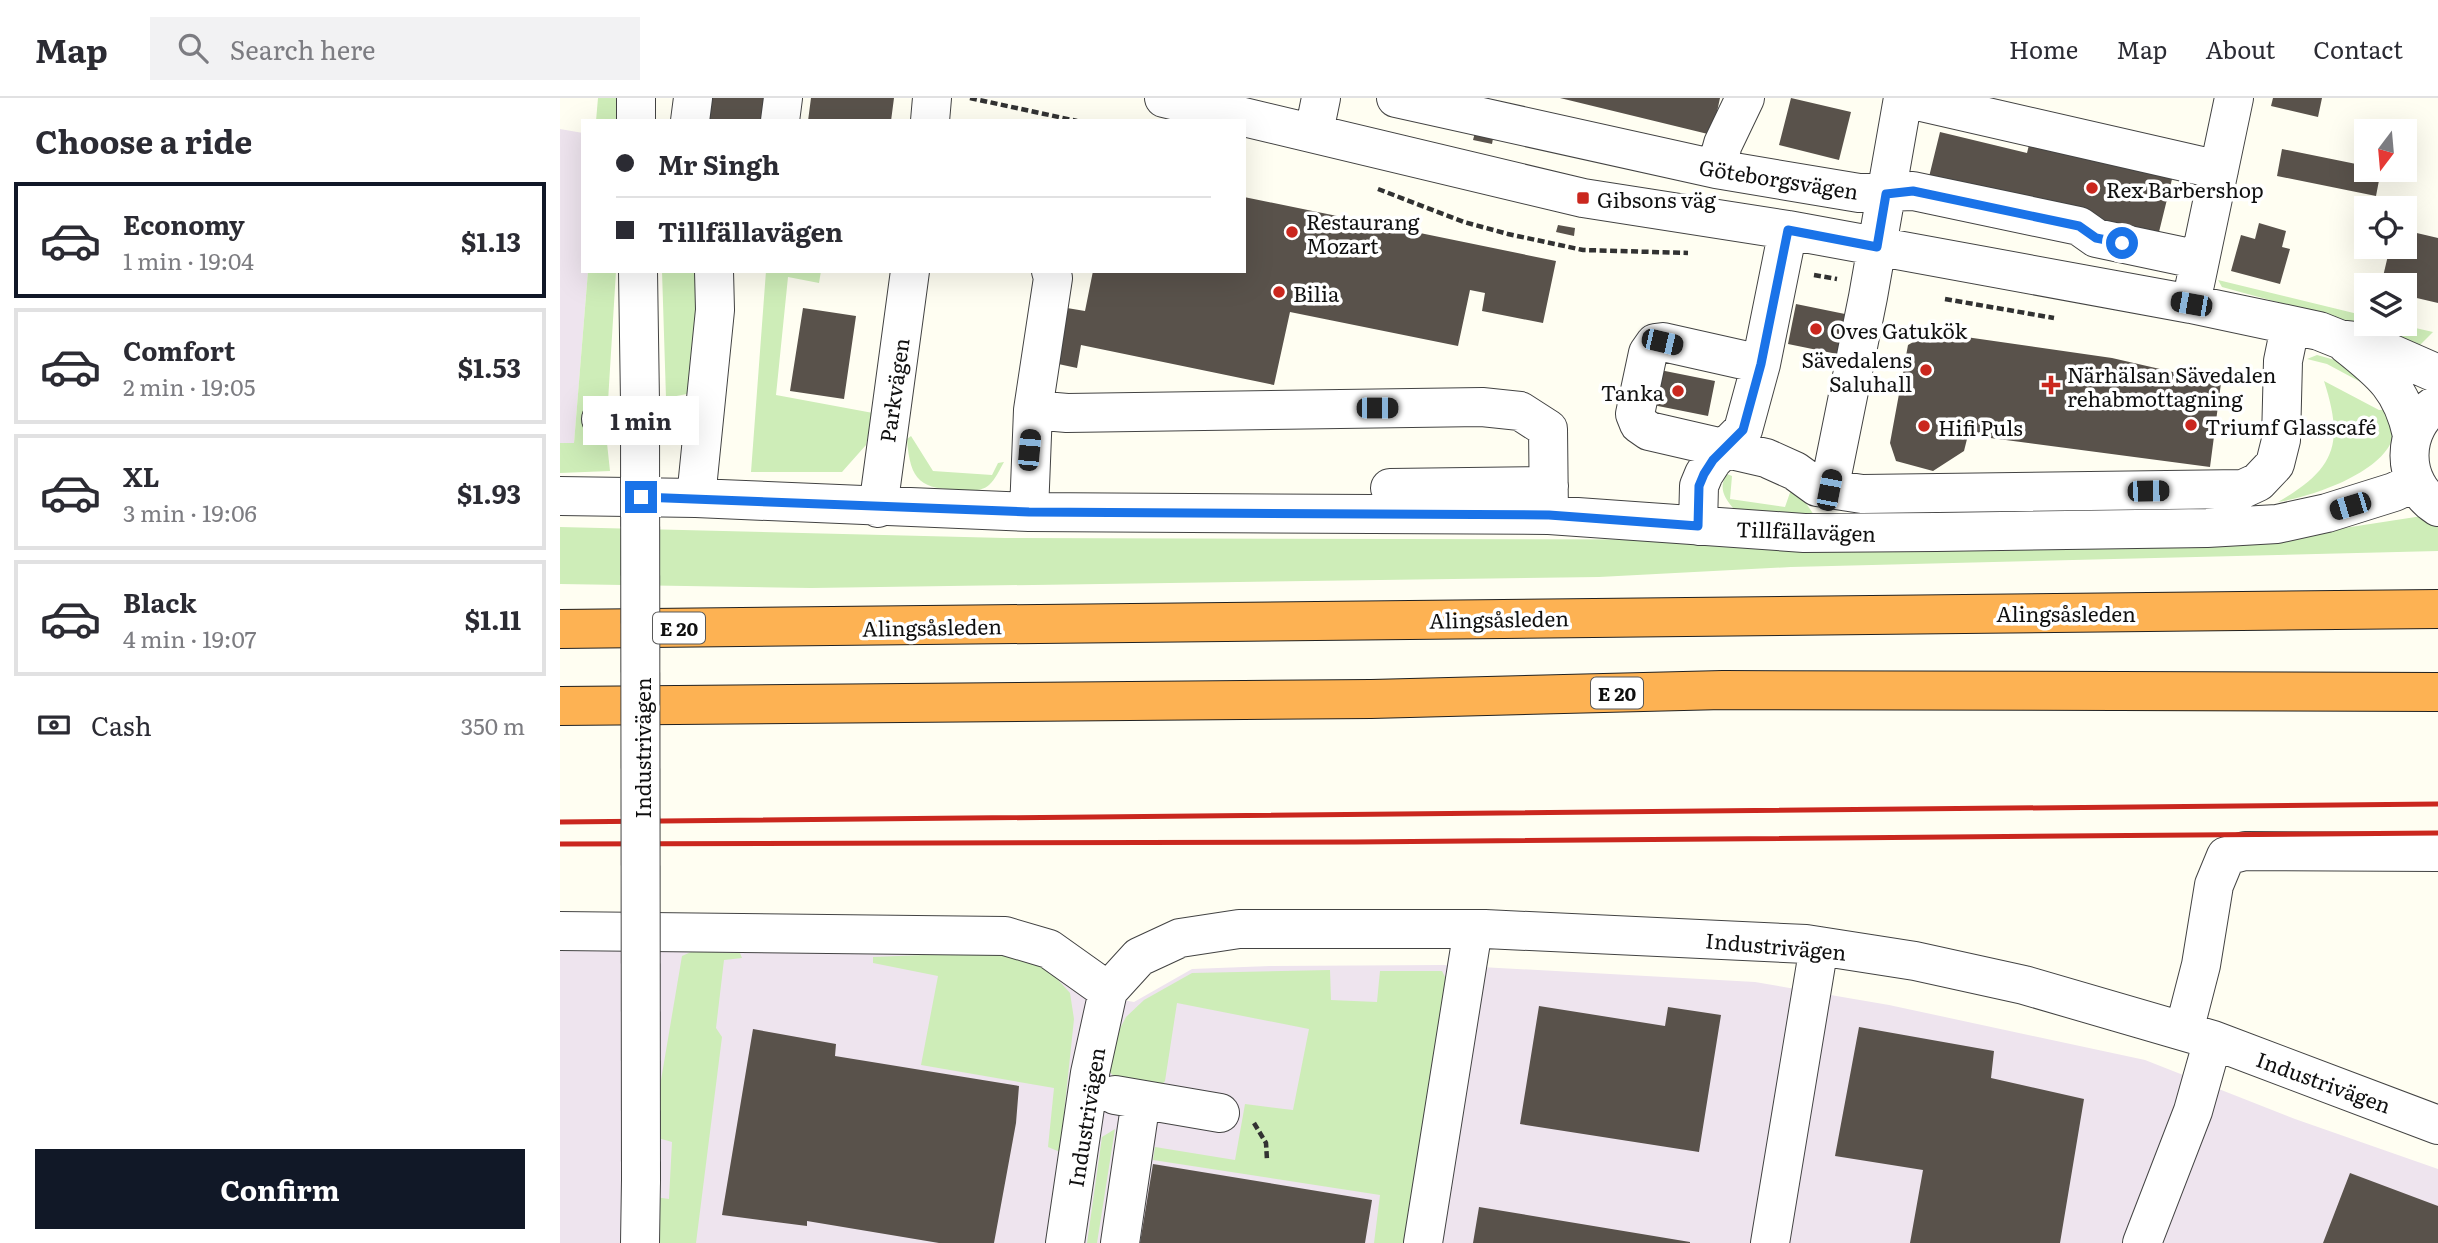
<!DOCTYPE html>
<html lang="en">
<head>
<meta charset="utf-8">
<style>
  :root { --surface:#fff; --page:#f2f2f3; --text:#2b2b33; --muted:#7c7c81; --line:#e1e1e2; --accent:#111827 }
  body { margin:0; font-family:Literata,serif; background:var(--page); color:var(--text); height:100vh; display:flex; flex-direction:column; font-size:26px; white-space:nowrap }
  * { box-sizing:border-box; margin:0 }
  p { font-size:23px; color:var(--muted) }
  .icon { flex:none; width:38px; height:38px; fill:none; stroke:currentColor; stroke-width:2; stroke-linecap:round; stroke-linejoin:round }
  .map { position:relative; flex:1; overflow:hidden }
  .side { display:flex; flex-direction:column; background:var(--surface); width:560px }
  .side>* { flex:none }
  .hud { position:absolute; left:21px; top:21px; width:665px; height:154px; border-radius:0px; box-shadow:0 7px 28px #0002; display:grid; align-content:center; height:154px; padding:0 35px; background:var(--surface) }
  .needle { width:46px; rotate:196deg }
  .controls { position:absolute; left:1794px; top:21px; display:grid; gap:14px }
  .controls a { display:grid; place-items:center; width:63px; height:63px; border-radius:0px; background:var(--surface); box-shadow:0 7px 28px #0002; font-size:35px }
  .end { position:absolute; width:32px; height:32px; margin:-16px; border:9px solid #1a73e8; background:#fff; box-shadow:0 0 0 4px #fff }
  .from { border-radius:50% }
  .bubble { position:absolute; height:49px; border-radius:0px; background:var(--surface); box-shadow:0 7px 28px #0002; font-size:23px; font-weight:700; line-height:49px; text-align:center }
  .car { position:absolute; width:21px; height:42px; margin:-21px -10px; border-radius:9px; box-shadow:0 0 5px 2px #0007; background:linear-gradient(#222 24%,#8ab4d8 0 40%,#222 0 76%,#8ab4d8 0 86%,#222 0) }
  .hud b { display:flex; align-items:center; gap:24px; height:66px; font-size:26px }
  .hud b+b { border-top:2px solid var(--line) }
  .hud i { width:18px; height:18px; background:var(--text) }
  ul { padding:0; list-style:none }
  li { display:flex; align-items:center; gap:21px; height:116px; margin:0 14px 10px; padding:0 21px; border:4px solid var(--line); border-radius:0px }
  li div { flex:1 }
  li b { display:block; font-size:26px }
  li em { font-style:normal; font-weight:700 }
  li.current { border-color:var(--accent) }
  li>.icon { width:63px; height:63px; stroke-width:1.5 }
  h2 { padding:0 35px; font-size:32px; line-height:84px }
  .pay { display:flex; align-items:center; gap:18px; height:77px; padding:0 35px; font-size:26px }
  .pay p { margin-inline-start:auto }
  .cta { display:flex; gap:14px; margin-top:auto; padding:14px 35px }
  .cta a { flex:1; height:80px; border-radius:0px; background:var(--accent); color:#fff; font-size:28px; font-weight:700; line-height:80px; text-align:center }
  header { display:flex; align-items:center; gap:42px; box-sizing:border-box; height:98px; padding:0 35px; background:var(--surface); border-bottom:2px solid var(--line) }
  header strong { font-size:33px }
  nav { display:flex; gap:38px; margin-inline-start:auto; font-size:24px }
  .search { width:490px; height:63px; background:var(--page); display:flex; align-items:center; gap:18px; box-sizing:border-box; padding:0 24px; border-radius:0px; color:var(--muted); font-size:26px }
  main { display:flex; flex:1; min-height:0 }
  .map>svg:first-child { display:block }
  .industrial { fill:#eee4ee }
  .green { fill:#ceedb8 }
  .building { fill:#59524b }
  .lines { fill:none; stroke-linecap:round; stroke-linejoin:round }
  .minor-casing { stroke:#434343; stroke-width:40 }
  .highway-casing { stroke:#212121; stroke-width:40 }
  .path { stroke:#323232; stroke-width:4.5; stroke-dasharray:7 3.5; stroke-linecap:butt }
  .minor { stroke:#fff; stroke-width:38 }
  .highway { stroke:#fdb253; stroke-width:38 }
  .rail { stroke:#ca271e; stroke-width:5 }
  .minor-bridge-casing { stroke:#434343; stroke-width:40; stroke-linecap:butt }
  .minor-bridge { stroke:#fff; stroke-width:38 }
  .route { stroke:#1a73e8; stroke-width:9 }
  .poi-dot { fill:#ca271e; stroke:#fff; stroke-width:2.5 }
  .labels { text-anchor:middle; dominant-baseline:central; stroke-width:7; stroke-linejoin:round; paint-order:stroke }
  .shield { fill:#fff; stroke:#585858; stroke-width:2 }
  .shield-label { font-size:19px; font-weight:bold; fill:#101010 }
  .street-label { font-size:21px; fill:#101010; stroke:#fff }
  .poi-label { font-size:21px; fill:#101010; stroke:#fff; text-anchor:start }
</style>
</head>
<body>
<header>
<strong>Map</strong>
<div class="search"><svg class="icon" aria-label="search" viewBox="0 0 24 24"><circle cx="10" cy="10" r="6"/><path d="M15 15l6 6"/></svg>Search here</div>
<nav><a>Home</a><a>Map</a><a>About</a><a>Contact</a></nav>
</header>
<main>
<section class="side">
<h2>Choose a ride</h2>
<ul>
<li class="current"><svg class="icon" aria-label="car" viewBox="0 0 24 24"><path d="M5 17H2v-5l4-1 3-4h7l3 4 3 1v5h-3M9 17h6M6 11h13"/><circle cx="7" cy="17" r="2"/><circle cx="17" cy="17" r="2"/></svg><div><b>Economy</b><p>1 min · 19:04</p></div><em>$1.13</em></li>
<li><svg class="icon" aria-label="car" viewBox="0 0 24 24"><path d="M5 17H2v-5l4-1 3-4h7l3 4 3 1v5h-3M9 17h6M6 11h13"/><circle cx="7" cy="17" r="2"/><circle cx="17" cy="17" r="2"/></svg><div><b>Comfort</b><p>2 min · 19:05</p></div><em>$1.53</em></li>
<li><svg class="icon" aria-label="car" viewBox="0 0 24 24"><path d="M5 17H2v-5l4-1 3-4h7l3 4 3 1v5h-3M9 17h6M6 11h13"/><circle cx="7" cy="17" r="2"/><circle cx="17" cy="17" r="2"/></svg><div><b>XL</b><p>3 min · 19:06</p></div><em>$1.93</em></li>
<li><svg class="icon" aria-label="car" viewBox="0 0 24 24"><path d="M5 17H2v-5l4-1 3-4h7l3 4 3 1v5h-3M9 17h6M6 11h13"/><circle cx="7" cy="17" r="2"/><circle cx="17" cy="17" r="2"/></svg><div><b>Black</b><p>4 min · 19:07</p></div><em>$1.11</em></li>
</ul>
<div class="pay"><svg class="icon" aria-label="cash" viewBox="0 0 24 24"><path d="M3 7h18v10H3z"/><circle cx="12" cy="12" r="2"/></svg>Cash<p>350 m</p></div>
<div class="cta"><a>Confirm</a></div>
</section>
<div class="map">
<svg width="1878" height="1145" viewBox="0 0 1878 1145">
  <rect width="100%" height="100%" fill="#fffef2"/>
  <path class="industrial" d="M0 31 23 35V173H28L12 370H0Z
    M0 850 322 854 487 860 514 893 574 904 632 871 710 868 884 867 1195 884 1329 907 1585 962 1735 1021 1878 1071V1145H0Z"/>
  <path class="green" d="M38 0H56L57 23H36Z
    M28 173H56L46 336 50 373 0 375V345H14Z
    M102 173H139L144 199 127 296 106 300Z
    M206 173H261L259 185 228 179 216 297 313 315 306 347 282 374H191Z
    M1658 182 1806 218V226H1838L1873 234 1856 251 1808 229 1662 189Z
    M1757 257 1786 265 1808 288 1767 266 1747 261Z
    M1764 283 1819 312 1830 311C1831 318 1834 326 1834 333 1831 373 1751 399 1718 404 1776 371 1784 345 1764 283Z
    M351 338 373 373 432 377 438 365 444 364C440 371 435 382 429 387 421 394 412 392 402 392 361 391 350 384 347 341Z
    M1167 376 1172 378 1170 401 1225 409 1233 386 1254 417 1174 411C1164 400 1158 389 1167 376Z
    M1862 418 1878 425V453L1231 469 1039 479 251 490 0 486V429L445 440 1700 443Z
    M133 853 180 855 182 860 164 862 156 930 162 939 136 1145H94L95 1099 109 1101 112 1044 98 1040 99 994 122 858Z
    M440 854 480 862 510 895 514 921 500 1054 488 1049 494 990 361 967 378 878 313 865V859Z
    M770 872 771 902 817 904 820 873H882L894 897 851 1145H814L820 1097 593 1062 595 1049 675 1062 685 1006 733 1012 749 931 617 905 605 983 598 992 556 981 549 973 554 942 566 919 584 902 632 875Z
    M555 1031 537 1145H527L542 1039Z"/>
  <path class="building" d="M144 0H213L209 23H140Z
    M251 0H334L331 23H248Z
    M1000 0H1160L1152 37Z
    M1231 0 1291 14 1279 62 1219 47Z
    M1713 0H1762L1758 19 1711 8Z
    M916 31 934 35 932 46 913 42Z
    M1380 34 1467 55 1469 47 1613 77 1598 138 1368 83Z
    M1722 51 1806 68V72H1821L1816 98 1717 78Z
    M684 99 996 163 983 225 922 213 925 195 910 192 898 248 730 214 714 287 521 247 517 270 489 264 501 209 525 213 533 173H684Z
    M1699 125 1726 133 1722 149 1730 151 1720 186 1671 173 1681 137 1695 141Z
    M998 127 1015 130 1014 138 996 134Z
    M1844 132 1878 140V205L1844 197V187H1821L1830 149H1844Z
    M1236 206 1285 216 1277 256 1228 246Z
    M243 210 296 218 284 301 230 293Z
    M1371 234 1552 260 1661 285 1650 369 1408 337 1404 353 1373 373 1336 363 1330 345 1348 247Z
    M1085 269 1155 283 1148 318 1078 304Z
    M979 908 1105 928 1108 909 1161 917 1139 1054 960 1026Z
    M1299 929 1434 953 1431 980 1524 1001 1500 1145H1350L1363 1072 1275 1058Z
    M193 931 276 946 275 958 459 988 456 1025 434 1145H379L247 1123V1128L162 1117Z
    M593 1066 812 1102 805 1145H580Z
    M1790 1075 1878 1108V1145H1763Z
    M919 1109 1130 1144V1145H913Z"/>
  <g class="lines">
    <defs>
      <path id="minor" d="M76 0V23
        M604 0 1023 100 1228 132 1631 206 1759 233 1779 241 1805 244 1878 276
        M836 0 1156 71 1299 95 1353 93 1519 128 1536 140 1640 162
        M1344 0 1659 72
        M130 23 133 0
        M220 23 223 0
        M370 23 372 0
        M754 34 761 0
        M1156 71 1163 46 1185 0
        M78 173 80 304
        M1635 186 1674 0
        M1786 246C1823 275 1842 291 1852 337
        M1201 266 1103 244 1095 245 1088 255 1075 316 1079 326 1089 333 1206 360 1235 373 1257 389 1302 396 1683 391 1698 384 1715 366 1721 342 1723 263 1730 229
        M1878 305C1840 330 1840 385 1878 409
        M473 312 507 315 922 309 960 313 988 331 989 417
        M41 321 142 322
        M830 390 989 388
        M1269 392 1308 199 1343 0
        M0 398 136 400 469 414 989 417 1244 435 1376 434 1647 430 1717 426 1767 415 1834 394 1855 384
        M136 400 155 212 154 173
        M318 410 350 173
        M469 414 473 312 493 180 491 173
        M1138 428 1139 388 1144 376 1153 362 1183 332 1201 266 1228 132
        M0 833 445 838 489 851 548 893
        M1624 933 1641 867 1654 787 1666 758 1685 753 1878 754
        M555 997 660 1015
        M80 1145 81 1082
        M505 1145 530 975 548 893 579 859 620 840 679 831H925L1246 846 1355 863 1464 887 1653 942 1878 1027
        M560 1145 581 1002
        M863 1145 913 831
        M1210 1145 1259 848
        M1582 1145 1633 1013 1653 942"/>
      <path id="highway" d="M0 531 1878 511
        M0 608 811 601 1163 592 1878 594"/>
    </defs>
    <use href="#minor" class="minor-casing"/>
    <use href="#highway" class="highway-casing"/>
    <path class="path" d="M410 0 517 23
      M818 91 904 124 948 136 1023 152 1128 155
      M1254 177 1277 181
      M1385 201 1494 220
      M694 1025 706 1045 707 1062"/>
    <use href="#minor" class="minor"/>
    <use href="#highway" class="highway"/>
    <path class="rail" d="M0 724 1878 706
      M0 746 795 744 1878 735"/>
    <defs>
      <path id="minor-bridge" d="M80 304 81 1082"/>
    </defs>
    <use href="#minor-bridge" class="minor-bridge-casing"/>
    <use href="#minor-bridge" class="minor-bridge"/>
  </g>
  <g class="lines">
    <path class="route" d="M81 399 469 414 989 417 1138 428 1139 388 1144 376 1153 362 1183 332 1201 266 1228 132 1317 149 1326 96 1353 93 1519 128 1536 140 1562 145"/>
  </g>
  <g class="poi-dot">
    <circle cx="1532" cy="90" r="7"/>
    <rect x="1016" y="93" width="14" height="14" rx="3.5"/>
    <circle cx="732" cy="134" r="7"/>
    <circle cx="719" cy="194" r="7"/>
    <circle cx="1256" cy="231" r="7"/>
    <circle cx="1366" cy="272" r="7"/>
    <path d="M1487.5 276.5h7v7h7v7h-7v7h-7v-7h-7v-7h7z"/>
    <circle cx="1118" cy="293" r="7"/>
    <circle cx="1631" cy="327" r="7"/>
    <circle cx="1364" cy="328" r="7"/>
  </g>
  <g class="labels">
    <g class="shield">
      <rect x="93" y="514.5" width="52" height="31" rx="5"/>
      <rect x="1031" y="579.5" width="52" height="31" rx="5"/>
    </g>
    <g class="shield-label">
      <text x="119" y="530">E 20</text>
      <text x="1057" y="595">E 20</text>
    </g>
    <g class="street-label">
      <text transform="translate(1219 80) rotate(9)">Göteborgsvägen</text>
      <text transform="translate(333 292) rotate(-82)">Parkvägen</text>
      <text transform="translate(1246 432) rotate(2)">Tillfällavägen</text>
      <text x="1506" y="514">Alingsåsleden</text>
      <text transform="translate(939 520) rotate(-1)">Alingsåsleden</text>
      <text transform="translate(372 528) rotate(-1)">Alingsåsleden</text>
      <text transform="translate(81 650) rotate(-90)">Industrivägen</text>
      <text transform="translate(1216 847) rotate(5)">Industrivägen</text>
      <text transform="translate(1764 983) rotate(20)">Industrivägen</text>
      <text transform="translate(525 1019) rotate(-81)">Industrivägen</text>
    </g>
    <g class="poi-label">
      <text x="1546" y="90">Rex Barbershop</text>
      <text x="1037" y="100">Gibsons väg</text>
      <text x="746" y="122">Restaurang<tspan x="746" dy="24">Mozart</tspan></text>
      <text x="733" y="194">Bilia</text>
      <text x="1270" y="231">Oves Gatukök</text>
      <text x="1352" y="260" text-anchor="end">Sävedalens<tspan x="1352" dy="24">Saluhall</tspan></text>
      <text x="1507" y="275">Närhälsan Sävedalen<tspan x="1507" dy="24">rehabmottagning</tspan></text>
      <text x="1104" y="293" text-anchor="end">Tanka</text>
      <text x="1645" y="327">Triumf Glasscafé</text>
      <text x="1378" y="328">Hifi Puls</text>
    </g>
  </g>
</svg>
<div class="controls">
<a><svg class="needle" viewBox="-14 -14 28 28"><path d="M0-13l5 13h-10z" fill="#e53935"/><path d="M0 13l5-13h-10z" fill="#7c7c81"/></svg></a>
<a><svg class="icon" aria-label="locate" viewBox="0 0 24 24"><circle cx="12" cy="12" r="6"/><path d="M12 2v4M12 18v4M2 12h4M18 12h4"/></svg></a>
<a><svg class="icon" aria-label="layers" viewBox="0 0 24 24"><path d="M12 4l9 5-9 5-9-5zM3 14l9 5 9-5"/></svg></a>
</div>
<i class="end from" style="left:1562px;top:145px"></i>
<i class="end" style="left:81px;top:399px"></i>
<div class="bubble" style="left:23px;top:298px;width:116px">1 min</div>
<i class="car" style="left:1631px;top:206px;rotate:280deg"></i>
<i class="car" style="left:1102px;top:244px;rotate:103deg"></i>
<i class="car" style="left:817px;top:310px;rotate:90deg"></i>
<i class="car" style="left:469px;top:352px;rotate:5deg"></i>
<i class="car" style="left:1269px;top:392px;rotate:11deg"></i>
<i class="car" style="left:1588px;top:393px;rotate:89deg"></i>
<i class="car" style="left:1790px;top:408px;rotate:253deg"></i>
<div class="hud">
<b><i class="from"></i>Mr Singh</b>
<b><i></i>Tillfällavägen</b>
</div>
</div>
</main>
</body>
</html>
